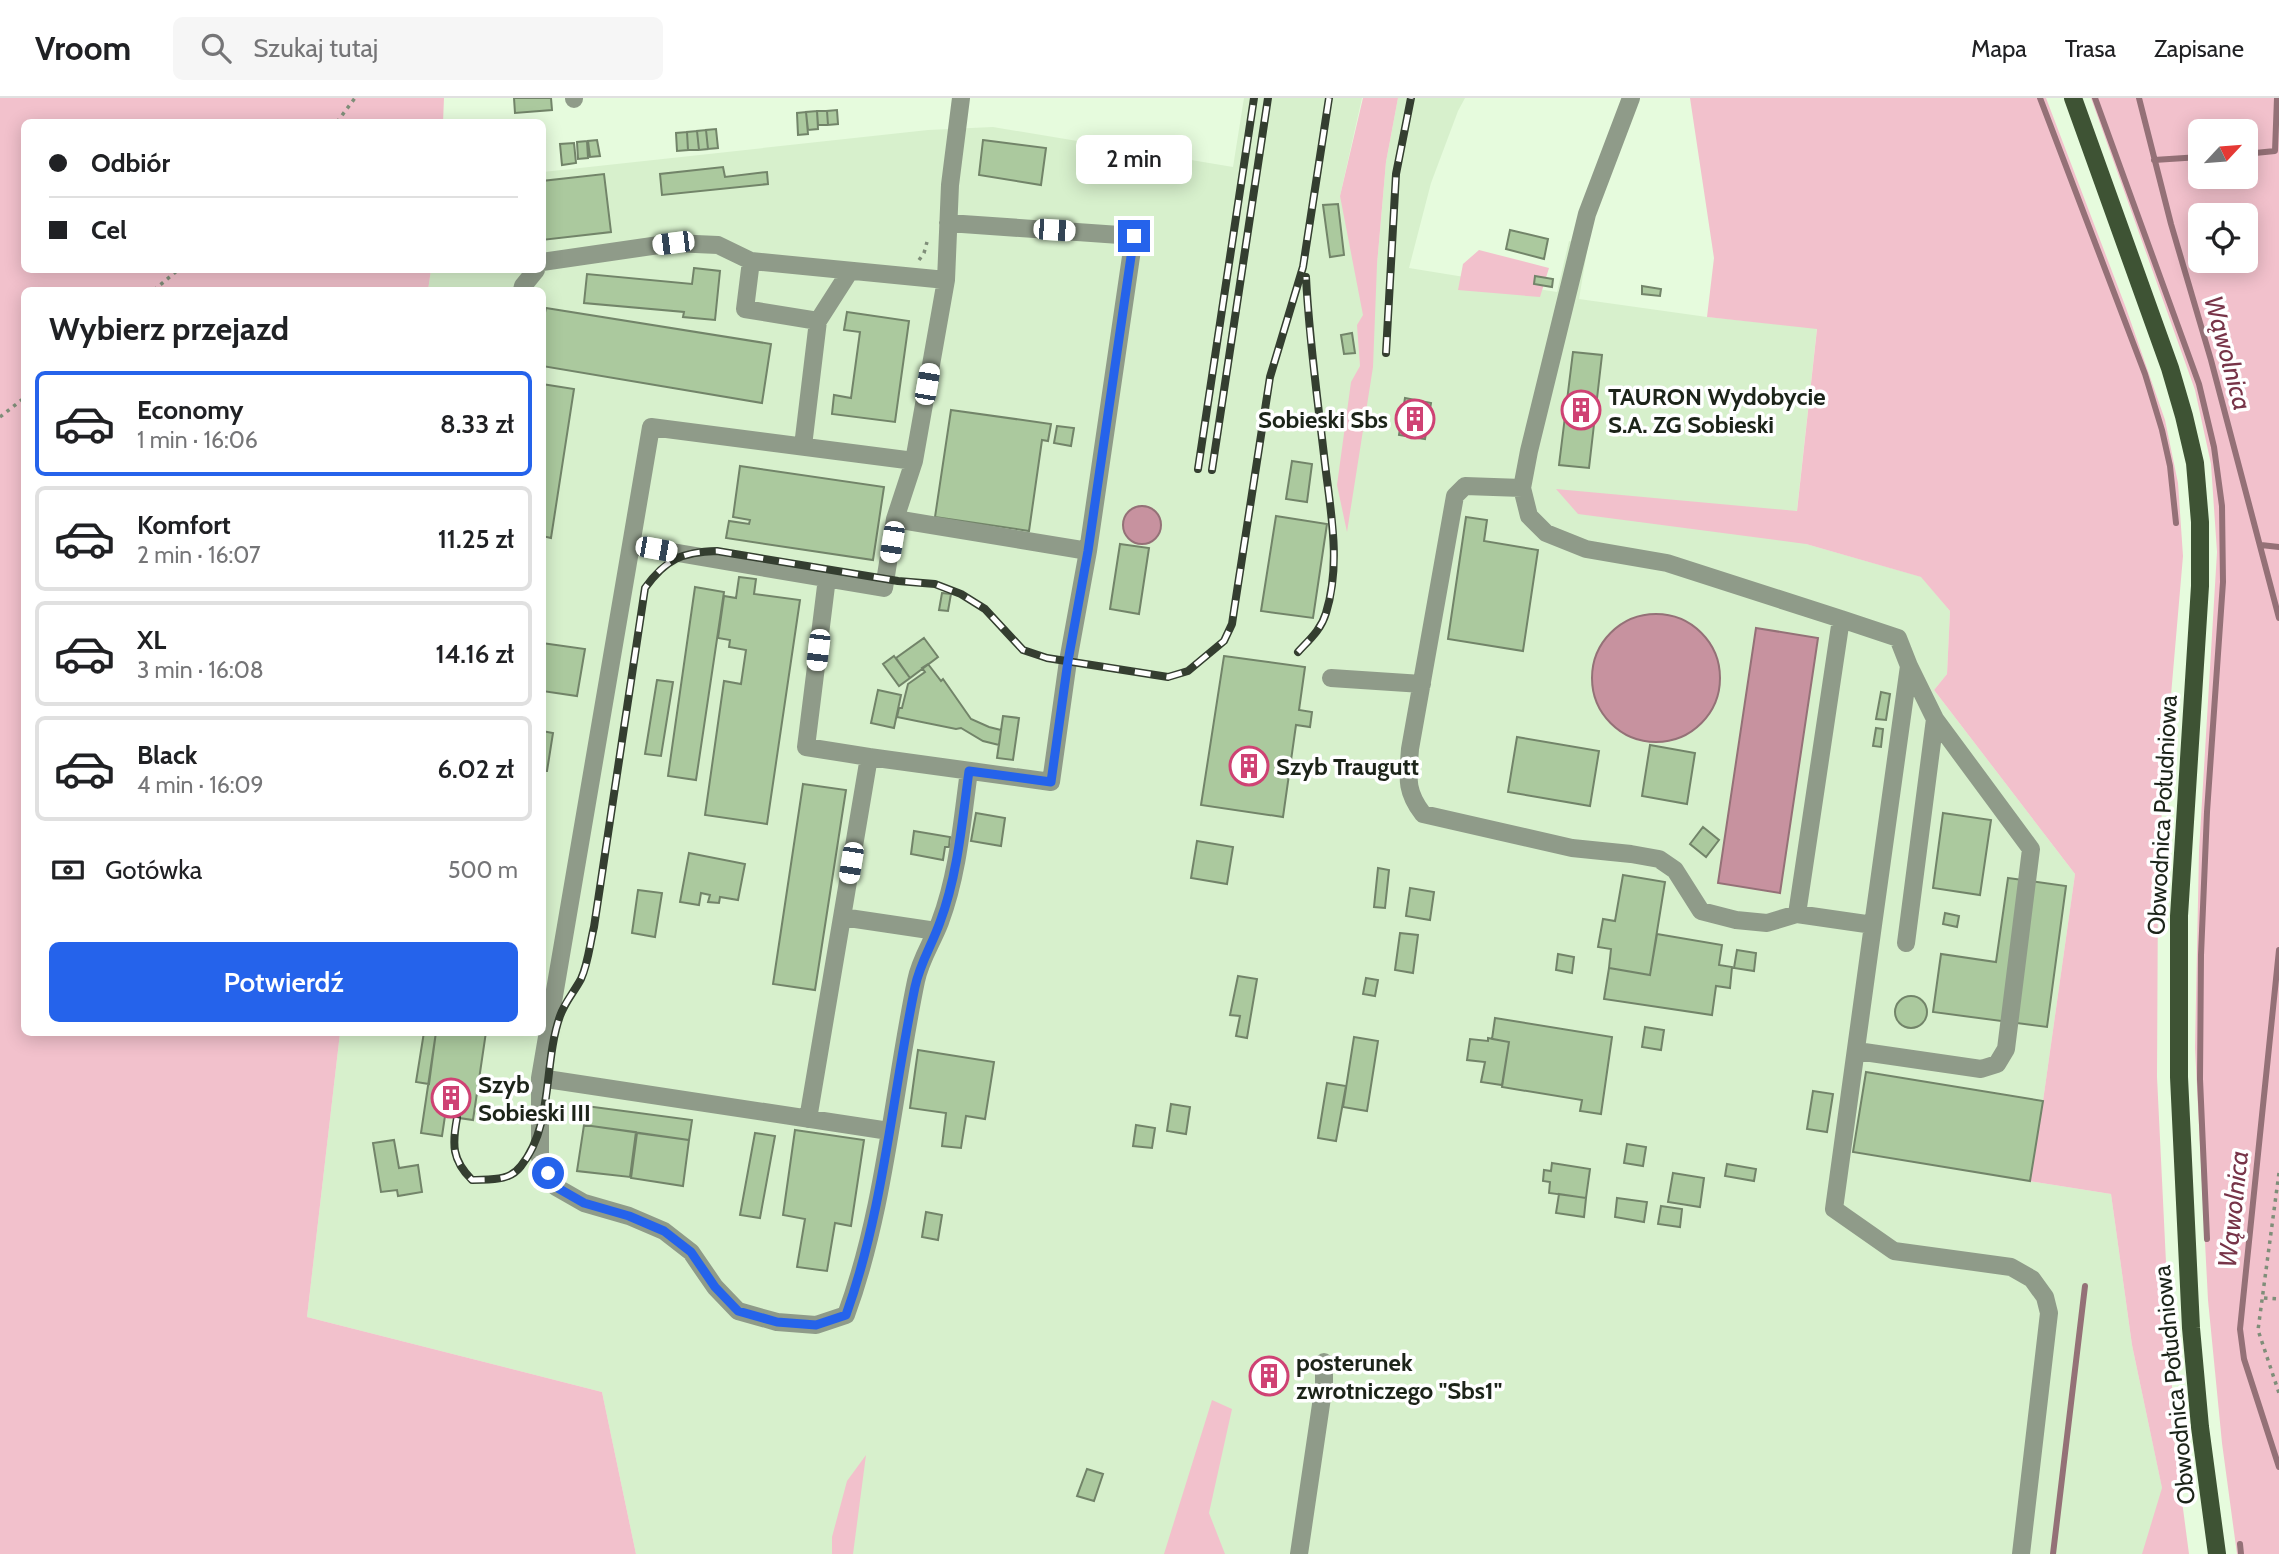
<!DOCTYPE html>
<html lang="pl">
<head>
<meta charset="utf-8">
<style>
  :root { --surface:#fff; --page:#f6f6f6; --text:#202124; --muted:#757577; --line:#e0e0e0; --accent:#2563eb }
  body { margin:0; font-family:Cabin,sans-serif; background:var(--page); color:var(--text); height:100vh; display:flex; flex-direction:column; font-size:26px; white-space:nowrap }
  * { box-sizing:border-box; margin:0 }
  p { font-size:23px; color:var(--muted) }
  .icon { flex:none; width:38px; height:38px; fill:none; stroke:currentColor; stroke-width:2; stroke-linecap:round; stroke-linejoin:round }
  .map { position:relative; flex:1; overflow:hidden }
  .panel { position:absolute; left:21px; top:189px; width:525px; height:749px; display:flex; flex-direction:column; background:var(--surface); border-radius:10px; box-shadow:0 4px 18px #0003 }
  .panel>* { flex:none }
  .guide { position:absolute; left:21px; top:21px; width:525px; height:154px; border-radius:10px; box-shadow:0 4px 18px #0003; display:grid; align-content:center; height:154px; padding:0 28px; background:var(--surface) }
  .needle { width:46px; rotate:64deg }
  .fabs { position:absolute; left:2188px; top:21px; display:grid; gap:14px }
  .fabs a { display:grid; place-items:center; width:70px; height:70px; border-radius:10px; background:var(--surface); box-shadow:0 4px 18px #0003; font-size:35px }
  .end { position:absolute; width:32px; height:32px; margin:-16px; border:9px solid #2563eb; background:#fff; box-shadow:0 0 0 4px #fff }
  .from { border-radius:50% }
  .bubble { position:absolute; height:49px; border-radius:10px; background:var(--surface); box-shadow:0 4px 18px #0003; font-size:23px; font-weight:600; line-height:49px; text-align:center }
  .car { position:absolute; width:21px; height:42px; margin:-21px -10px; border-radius:9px; box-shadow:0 0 5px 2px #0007; background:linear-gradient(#fff 24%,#345 0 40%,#fff 0 76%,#345 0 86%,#fff 0) }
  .guide b { display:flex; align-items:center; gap:24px; height:66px; font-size:26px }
  .guide b+b { border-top:2px solid var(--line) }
  .guide i { width:18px; height:18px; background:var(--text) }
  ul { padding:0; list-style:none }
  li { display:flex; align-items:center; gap:21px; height:105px; margin:0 14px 10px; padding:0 14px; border:4px solid var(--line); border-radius:10px }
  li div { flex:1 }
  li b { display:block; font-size:26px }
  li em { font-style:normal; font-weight:600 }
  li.active { border-color:var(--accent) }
  li>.icon { width:63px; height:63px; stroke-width:1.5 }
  h2 { padding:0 28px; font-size:32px; line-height:84px }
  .pay { display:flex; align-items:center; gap:18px; height:77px; padding:0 28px; font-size:26px }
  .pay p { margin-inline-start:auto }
  .action { display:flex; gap:14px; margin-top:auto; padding:14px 28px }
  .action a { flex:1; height:80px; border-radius:10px; background:var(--accent); color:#fff; font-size:28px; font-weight:600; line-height:80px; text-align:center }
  header { display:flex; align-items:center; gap:42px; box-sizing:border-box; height:98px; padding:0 35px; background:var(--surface); border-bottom:2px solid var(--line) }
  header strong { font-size:33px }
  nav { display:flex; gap:38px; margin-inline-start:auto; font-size:24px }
  .search { width:490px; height:63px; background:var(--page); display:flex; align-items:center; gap:18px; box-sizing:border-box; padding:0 24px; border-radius:10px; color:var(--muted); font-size:26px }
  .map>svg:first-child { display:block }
  .built { fill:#d7f0cc }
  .green { fill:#f2c1cc; fill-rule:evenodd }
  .water { fill:#c7929f; stroke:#947177; stroke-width:2 }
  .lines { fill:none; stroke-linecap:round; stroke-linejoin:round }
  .stream { stroke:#947177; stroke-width:6 }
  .building { fill:#abc99e; stroke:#728469; stroke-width:2 }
  .path { stroke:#7f8e79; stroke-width:3.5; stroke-dasharray:3.5 5; stroke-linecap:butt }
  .minor { stroke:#8f9b89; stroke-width:18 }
  .major { stroke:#3e5334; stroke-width:18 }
  .rail-casing { stroke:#343e30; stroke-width:8 }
  .rail { stroke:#fff; stroke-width:5; stroke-dasharray:16; stroke-linecap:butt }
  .route { stroke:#2563eb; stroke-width:9 }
  .labels { text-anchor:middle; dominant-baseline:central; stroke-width:7; stroke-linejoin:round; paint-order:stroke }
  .poi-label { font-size:24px; font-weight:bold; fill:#1c2419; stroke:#fff; text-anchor:start }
  .street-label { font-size:24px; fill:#1c2419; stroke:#fff }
  .water-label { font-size:26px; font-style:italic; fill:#773448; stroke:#fff }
</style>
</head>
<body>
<header>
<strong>Vroom</strong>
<div class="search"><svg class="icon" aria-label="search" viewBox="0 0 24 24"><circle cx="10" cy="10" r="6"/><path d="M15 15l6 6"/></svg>Szukaj tutaj</div>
<nav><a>Mapa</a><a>Trasa</a><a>Zapisane</a></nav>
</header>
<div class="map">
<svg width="2279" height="1456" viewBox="0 0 2279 1456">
  <rect width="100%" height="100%" fill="#e6fbdd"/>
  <path class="built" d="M1244 0H1362L1340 98 1377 167 1386 64 1398 0H1465L1458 13 1431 85 1409 170 1557 194 1569 143 1588 147 1579 201 1707 219 1817 230 1796 421 1806 446 1922 479 1950 513 1947 576 1934 592 2075 776 2043 1003 2029 1083 2111 1096 2132 1247 2176 1456H636L602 1294 307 1219 340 935 542 934V192H428L431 172H542L543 74 928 32 993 29 1233 69Z"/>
  <path class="green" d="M0 0H444L443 24H24V172H431L428 192H24V934L340 935 307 1219 602 1294 636 1456H0Z
    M1363 0H1398L1386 64 1377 167 1373 269 1347 434 1337 387 1351 284 1360 268 1357 227 1363 217 1340 98Z
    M1690 0H2046L2126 210 2165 322 2178 385 2183 458 2163 690 2158 790 2157 979 2175 1350 2189 1456H2142L2162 1390 2132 1247 2111 1096 2029 1083 2043 1003 2075 776 1934 592 1947 576 1950 513 1921 479 1806 446 1578 416 1556 391 1797 413 1817 231 1707 219 1714 160Z
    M2091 0H2279V1456H2237L2222 1345 2208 1202 2195 950 2199 753 2217 454 2211 366 2195 292ZM2200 33H2245V79H2200ZM2200 117H2245V163H2200Z
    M1479 152 1549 170 1540 199 1458 192 1463 166Z
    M1212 1302 1232 1311 1209 1415 1225 1456H1164Z
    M866 1357 853 1456H832V1439L847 1383Z"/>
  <path class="water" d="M1123 427a19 19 0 1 1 38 0a19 19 0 1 1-38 0Z
    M1592 580a64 64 0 1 1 128 0a64 64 0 1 1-128 0Z
    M1756 530 1818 540 1780 795 1718 785Z"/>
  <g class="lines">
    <path class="stream" d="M2040 0 2145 276 2162 332 2170 368 2176 425
      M2095 0 2199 286 2214 349 2222 408 2223 484 2207 714 2201 857 2200 981 2207 1141
      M2139 0 2171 126 2211 262 2279 520
      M2245 56 2275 53 2277 0
      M2154 62 2200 59
      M2261 447 2279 449
      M2279 852 2240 1231 2244 1261 2279 1369
      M2240 1446 2241 1456
      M2053 1456 2085 1188"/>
  </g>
  <path class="building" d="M514 0H551L552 12 515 15Z
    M837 12 838 26 828 27 827 13Z
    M817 13H827L828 27H818Z
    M817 13 818 31 808 32 806 14Z
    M806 14 808 36 798 37 797 15Z
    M716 31 718 50 708 51 706 32Z
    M706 32 708 51 699 52 697 33Z
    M697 33 699 52H688L687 34Z
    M687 34 688 52 677 53 676 35Z
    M597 42 600 58 590 59 588 43Z
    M983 42 1046 50 1041 87 979 77Z
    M587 43 588 60 578 61 577 44Z
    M574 45 576 65 562 67 560 46Z
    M723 69 725 79 767 74 768 86 662 97 660 76Z
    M604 76 611 134 542 142V83Z
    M1338 106 1344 157 1330 159 1323 107Z
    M1510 132 1548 141 1544 161 1506 151Z
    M694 170 720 173 715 222 683 219 684 214 584 205 587 176 692 186Z
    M1535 178 1553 181 1552 189 1534 186Z
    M1642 188 1661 191 1660 198 1642 196Z
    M546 210 771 246 762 305 542 268V228Z
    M847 214 909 223 895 324 832 316 834 297 851 300 860 234 844 232Z
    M1352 235 1355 255 1344 256 1341 237Z
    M1573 254 1602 257 1589 370 1559 367Z
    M542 286 574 291 551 440 542 438Z
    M1405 300 1431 305 1425 341 1399 337Z
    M951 312 1051 326 1048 343 1042 342 1029 433 935 419Z
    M1057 328 1074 330 1071 348 1054 345Z
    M1292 363 1312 366 1307 404 1286 401Z
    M740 368 884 389 873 462 726 440 729 423 749 426 750 422 733 419Z
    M1276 418 1327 426 1313 520 1261 513Z
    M1466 419 1487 422 1484 443 1538 452 1523 553 1448 541Z
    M1120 446 1149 450 1139 516 1110 511Z
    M739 479 756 481 754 496 800 502 767 726 705 717 724 583 741 586 746 552 729 549 730 542 718 540 724 498 736 500Z
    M695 489 724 494 696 682 668 678Z
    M942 495 951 496 948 513 939 512Z
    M924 540 938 559 910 580 896 560Z
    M542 545 585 551 577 598 542 593Z
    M894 558 910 580 899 588 883 566Z
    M1224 558 1305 569 1299 612 1312 614 1310 629 1296 627 1283 719 1201 707Z
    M928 566 941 583 943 581 971 621 989 629 1001 632 999 647 983 643 961 630 956 631 897 619 899 610H902L908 586 925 574 922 570Z
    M657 582 673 584 661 658 645 656Z
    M878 592 901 597 894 630 871 625Z
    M1881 594 1890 596 1886 622 1876 621Z
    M1003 618 1019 620 1013 662 997 660Z
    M1876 630 1883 631 1881 649 1873 648Z
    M542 633 553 635 547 673H542Z
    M1517 639 1599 653 1590 708 1508 694Z
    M1650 647 1695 655 1687 706 1642 698Z
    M803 686 846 692 815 892 773 886Z
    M976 715 1005 720 1001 748 971 743Z
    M1943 715 1991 722 1980 797 1933 790Z
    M1703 729 1719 742 1706 759 1690 746Z
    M914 733 950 739 949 749H945L943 762 911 756Z
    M1197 743 1233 749 1227 786 1191 780Z
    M689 755 745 766 738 802 720 799 719 805 708 804 710 797 701 795 699 807 680 804Z
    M1378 770 1389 772 1385 810 1374 809Z
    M1623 777 1665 784 1650 877 1609 870 1611 851 1598 849 1603 821 1615 823Z
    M2008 780 2066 788 2047 929 1933 914 1941 856 1996 864Z
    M1410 790 1434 794 1430 822 1406 818Z
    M638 792 662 795 655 839 632 835Z
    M1945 815 1959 818 1957 829 1943 826Z
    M1400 835 1418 837 1413 875 1395 872Z
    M1657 836 1722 847 1719 867 1732 869 1730 890 1716 888 1712 917 1604 901 1609 870 1650 877Z
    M1737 852 1756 855 1754 873 1734 870Z
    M1558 856 1574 859 1572 875 1556 872Z
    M1238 878 1257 881 1247 940 1236 938 1240 918 1230 917Z
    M1366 880 1378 882 1375 898 1363 896Z
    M1895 914a16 16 0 1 1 32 0a16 16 0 1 1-32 0Z
    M1495 920 1612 939 1601 1016 1580 1013 1582 1002 1502 989 1509 944 1492 941Z
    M1645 929 1664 932 1661 952 1642 949Z
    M424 934H436L429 986 416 984Z
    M436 934H486L473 1022 445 1018 442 1038 421 1035Z
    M1354 939 1378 943 1367 1013 1343 1009Z
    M1488 940 1509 944 1502 987 1481 984 1485 964 1467 962 1470 941 1488 943Z
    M918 952 994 964 985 1021 966 1018 961 1050 942 1048 946 1015 910 1010Z
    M1866 974 2043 1003 2030 1083 1853 1054Z
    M1327 985 1346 988 1336 1043 1318 1040Z
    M1813 993 1833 996 1827 1034 1807 1031Z
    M1171 1006 1190 1009 1186 1036 1167 1033Z
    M586 1008 692 1022 689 1042 584 1027Z
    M584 1027 636 1034 630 1079 577 1073Z
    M1136 1027 1155 1030 1152 1050 1133 1048Z
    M795 1032 864 1042 851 1128 835 1125 827 1173 797 1169 805 1121 783 1117Z
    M637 1035 689 1042 683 1088 631 1080Z
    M755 1035 775 1038 760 1120 740 1117Z
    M394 1042 399 1070 418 1067 422 1094 398 1098 397 1092 381 1094 373 1045Z
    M1627 1046 1646 1049 1643 1068 1624 1065Z
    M1552 1065 1590 1071 1586 1100 1549 1095 1550 1084 1543 1083 1544 1072 1551 1073Z
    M1727 1066 1756 1071 1754 1083 1725 1078Z
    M1673 1075 1704 1080 1700 1109 1668 1104Z
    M1559 1096 1586 1100 1584 1119 1556 1115Z
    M1617 1100 1647 1104 1644 1124 1615 1119Z
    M1661 1108 1682 1111 1680 1129 1658 1126Z
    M926 1114 942 1117 938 1142 922 1139Z
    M1087 1371 1103 1376 1094 1403 1077 1398Z"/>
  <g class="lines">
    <path class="path" d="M337 24 355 0
      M919 162 924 155 927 144
      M154 192 178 172
      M0 319 24 300
      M2279 1075 2258 1232 2279 1295
      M2264 1200 2279 1201"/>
    <path class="minor" d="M574 0V1
      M1631 0 1587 116 1529 353 1522 390 1529 418 1546 435 1586 451 1667 465 1841 521 1797 816
      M751 163 745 211 818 223
      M542 164 673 145 718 147 751 163 946 182
      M522 192 523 188 536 172
      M803 348 818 223 850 173
      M914 363 651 329 631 447 884 490 895 421 914 363 946 182 950 87 961 0
      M1522 390 1465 388 1455 398 1410 651C1408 679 1405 693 1423 716L1572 750 1631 756 1659 761 1675 772 1701 813 1736 822 1767 825 1797 816 1873 827 1909 568 1898 540 1841 521
      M895 421 1088 453
      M631 447 540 980 889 1033
      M827 480 806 649 869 659
      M1331 580 1422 586
      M842 819 936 833
      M1873 827 1834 1111 1894 1153 2011 1169 2032 1181 2045 1199 2049 1215 2021 1456
      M1906 845 1935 621 1909 568
      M1857 953 1981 971 1997 966 2006 951 2031 751 1935 621
      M540 980V1060L556 1089 584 1105 629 1118 664 1133 691 1154 715 1189 738 1213 777 1224 816 1227 846 1217C885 1111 893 994 916 883 920 862 932 845 940 824 958 776 962 724 969 673
      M808 1021 869 659 1051 684 1068 563 1088 453 1134 138 948 125
      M1299 1456 1324 1286V1264"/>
    <path class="major" d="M2073 0 2170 270 2184 318 2195 365 2200 424V488L2179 818V979L2191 1230 2200 1329 2217 1456"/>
    <defs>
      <path id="rail" d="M1386 255 1396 76 1411 0
        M1198 371 1254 0
        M1212 372 1268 0
        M1298 554C1309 542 1321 532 1326 515 1341 466 1331 416 1325 366 1318 304 1309 241 1306 179
        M457 1020C452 1047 452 1062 472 1082 490 1081 509 1084 521 1068 554 1027 543 966 560 918 565 904 574 894 581 881 588 866 590 845 594 829L645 490C666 461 682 454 717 453L898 483 935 486 961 496 985 511 1023 552 1047 560 1168 579 1188 573 1224 543 1232 526 1235 506 1270 279 1303 169 1329 0"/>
    </defs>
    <use href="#rail" class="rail-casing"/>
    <use href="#rail" class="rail"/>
  </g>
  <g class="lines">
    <path class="route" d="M548 1075 556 1089 584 1105 629 1118 664 1133 691 1154 715 1189 738 1213 777 1224 816 1227 846 1217C884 1111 892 998 915 889 920 865 932 847 940 824 958 776 962 724 969 673L1051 684 1068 563 1088 453 1134 138"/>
  </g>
  <defs>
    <symbol id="building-ring" viewBox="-11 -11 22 22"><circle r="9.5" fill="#fff" stroke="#cf4274" stroke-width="1.5"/><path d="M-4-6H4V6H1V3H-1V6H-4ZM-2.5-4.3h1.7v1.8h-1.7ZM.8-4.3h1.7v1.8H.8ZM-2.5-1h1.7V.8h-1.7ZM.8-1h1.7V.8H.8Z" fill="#cf4274"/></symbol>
  </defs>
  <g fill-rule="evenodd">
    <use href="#building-ring" x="1559" y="290" width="44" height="44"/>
    <use href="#building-ring" x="1393" y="299" width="44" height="44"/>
    <use href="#building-ring" x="1227" y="646" width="44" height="44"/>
    <use href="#building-ring" x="429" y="978" width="44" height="44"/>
    <use href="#building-ring" x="1247" y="1256" width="44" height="44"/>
  </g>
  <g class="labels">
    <g class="poi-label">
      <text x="1608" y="298">TAURON Wydobycie<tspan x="1608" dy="28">S.A. ZG Sobieski</tspan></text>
      <text x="1388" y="321" text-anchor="end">Sobieski Sbs</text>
      <text x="1276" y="668">Szyb Traugutt</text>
      <text x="478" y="986">Szyb<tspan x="478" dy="28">Sobieski III</tspan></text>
      <text x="1296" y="1264">posterunek<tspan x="1296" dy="28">zwrotniczego "Sbs1"</tspan></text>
    </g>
    <g class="street-label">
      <text transform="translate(2162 717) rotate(-87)">Obwodnica Południowa</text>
      <text transform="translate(2174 1287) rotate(-96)">Obwodnica Południowa</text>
    </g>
    <g class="water-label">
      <text transform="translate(2228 255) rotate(75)">Wąwolnica</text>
      <text transform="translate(2233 1111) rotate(-84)">Wąwolnica</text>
    </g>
  </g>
</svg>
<div class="fabs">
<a><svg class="needle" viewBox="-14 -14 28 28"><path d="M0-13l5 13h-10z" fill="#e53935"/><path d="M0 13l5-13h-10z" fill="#757577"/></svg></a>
<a><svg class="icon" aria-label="locate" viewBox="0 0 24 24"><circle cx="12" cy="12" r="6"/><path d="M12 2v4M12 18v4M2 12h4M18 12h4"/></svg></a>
</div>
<i class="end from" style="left:548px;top:1075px"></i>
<i class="end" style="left:1134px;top:138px"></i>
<div class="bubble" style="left:1076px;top:37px;width:116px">2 min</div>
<i class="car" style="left:1054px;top:132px;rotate:94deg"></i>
<i class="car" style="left:673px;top:145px;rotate:263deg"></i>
<i class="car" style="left:927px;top:286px;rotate:10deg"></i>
<i class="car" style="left:892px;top:444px;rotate:189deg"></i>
<i class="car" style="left:656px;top:451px;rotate:100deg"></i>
<i class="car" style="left:818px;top:552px;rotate:187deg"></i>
<i class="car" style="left:851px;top:765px;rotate:189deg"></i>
<div class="guide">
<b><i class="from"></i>Odbiór</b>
<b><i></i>Cel</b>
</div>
<section class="panel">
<h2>Wybierz przejazd</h2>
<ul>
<li class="active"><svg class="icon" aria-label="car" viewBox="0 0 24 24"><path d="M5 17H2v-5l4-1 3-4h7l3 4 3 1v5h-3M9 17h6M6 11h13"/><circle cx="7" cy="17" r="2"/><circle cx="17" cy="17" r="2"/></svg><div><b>Economy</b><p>1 min · 16:06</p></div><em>8.33 zł</em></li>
<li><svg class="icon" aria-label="car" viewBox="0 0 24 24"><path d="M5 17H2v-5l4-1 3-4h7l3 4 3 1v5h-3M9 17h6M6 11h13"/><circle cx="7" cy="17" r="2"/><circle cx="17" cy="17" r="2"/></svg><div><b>Komfort</b><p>2 min · 16:07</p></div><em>11.25 zł</em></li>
<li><svg class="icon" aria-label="car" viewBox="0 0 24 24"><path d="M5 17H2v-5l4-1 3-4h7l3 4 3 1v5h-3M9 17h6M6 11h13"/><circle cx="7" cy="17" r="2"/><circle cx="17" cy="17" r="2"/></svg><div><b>XL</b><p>3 min · 16:08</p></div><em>14.16 zł</em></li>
<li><svg class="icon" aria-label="car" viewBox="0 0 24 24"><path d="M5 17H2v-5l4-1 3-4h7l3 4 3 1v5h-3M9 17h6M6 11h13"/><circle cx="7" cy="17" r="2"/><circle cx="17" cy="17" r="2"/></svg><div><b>Black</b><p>4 min · 16:09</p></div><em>6.02 zł</em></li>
</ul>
<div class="pay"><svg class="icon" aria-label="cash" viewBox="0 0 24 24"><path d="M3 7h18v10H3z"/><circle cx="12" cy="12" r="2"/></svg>Gotówka<p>500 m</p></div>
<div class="action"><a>Potwierdź</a></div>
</section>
</div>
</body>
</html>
